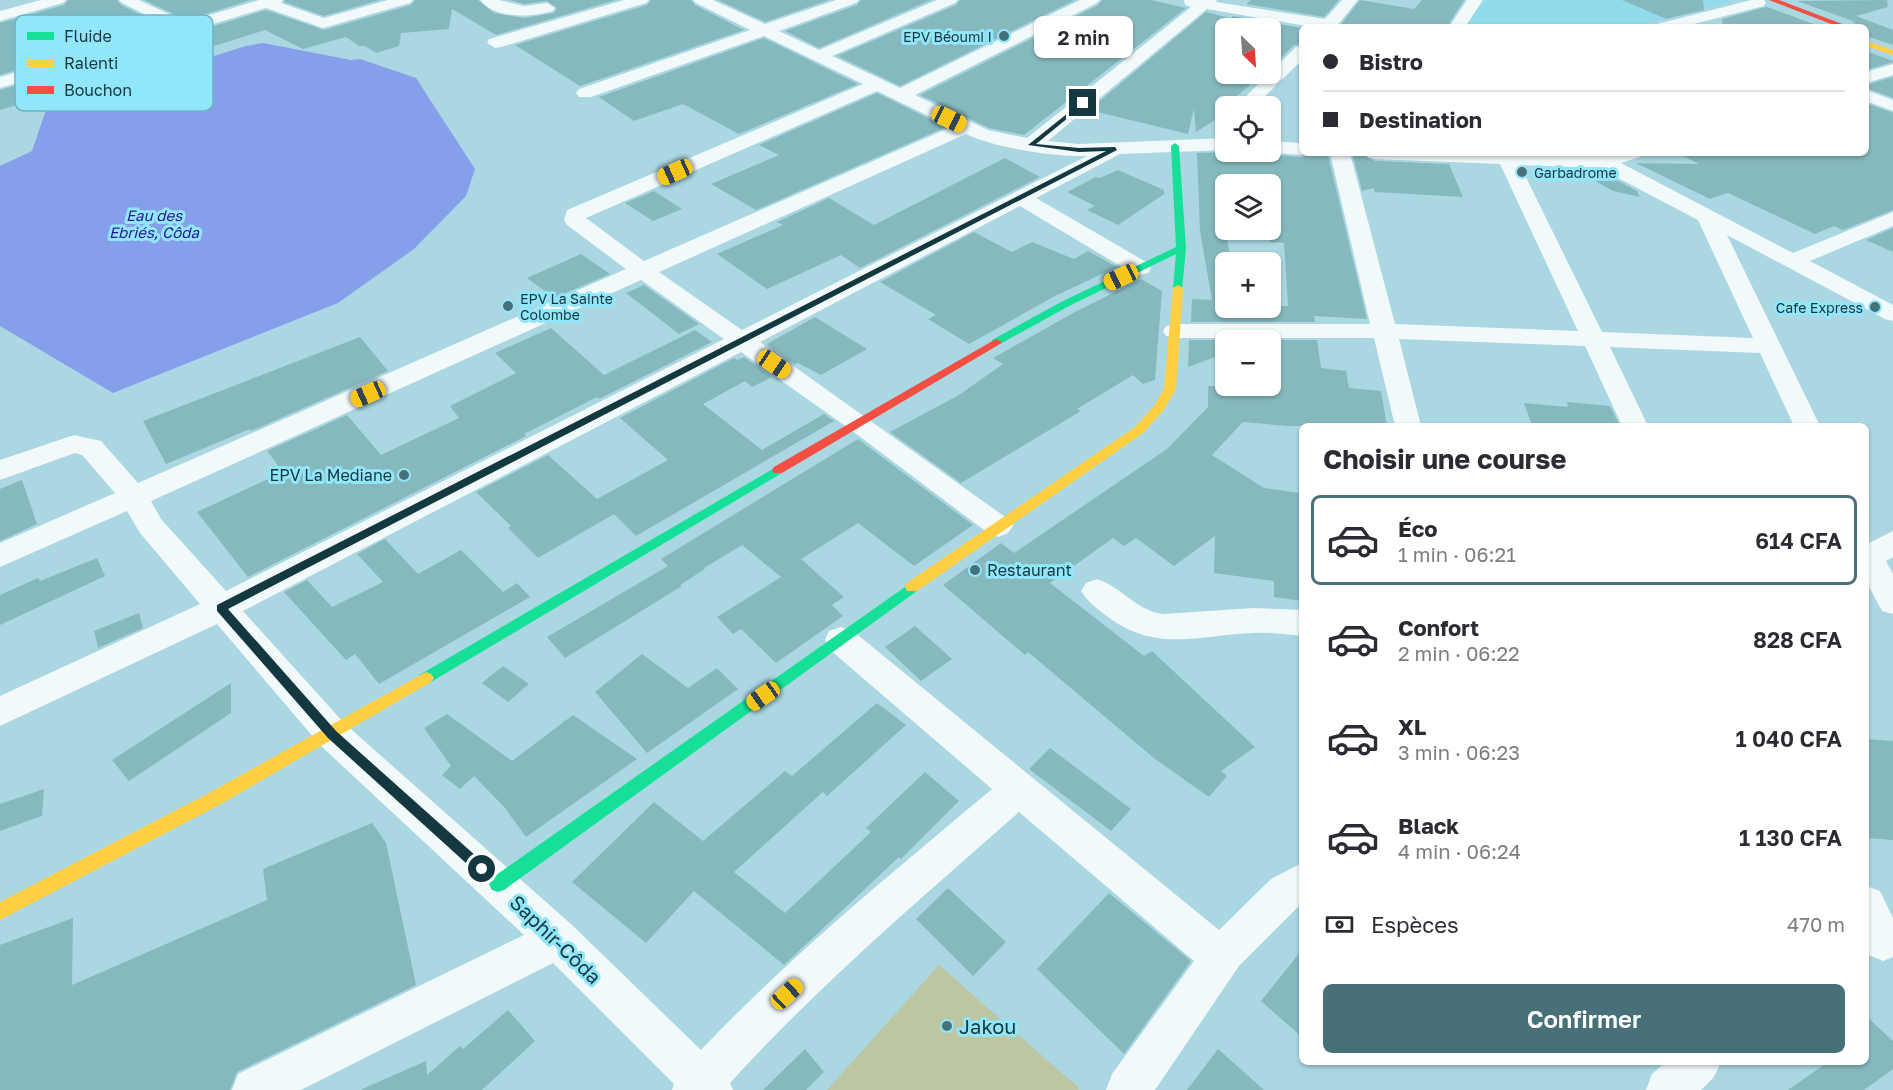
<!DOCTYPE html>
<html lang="fr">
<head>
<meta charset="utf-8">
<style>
  :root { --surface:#fff; --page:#f7f7f7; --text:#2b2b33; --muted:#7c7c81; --line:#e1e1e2; --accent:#487079 }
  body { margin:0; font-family:"Golos Text",sans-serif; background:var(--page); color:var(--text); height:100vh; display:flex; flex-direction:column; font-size:22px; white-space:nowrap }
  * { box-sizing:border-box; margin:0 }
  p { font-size:20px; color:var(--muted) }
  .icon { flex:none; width:33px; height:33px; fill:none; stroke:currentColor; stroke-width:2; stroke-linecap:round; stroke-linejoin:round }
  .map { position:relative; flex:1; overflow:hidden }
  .details { position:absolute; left:1299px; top:423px; width:570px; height:642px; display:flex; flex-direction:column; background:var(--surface); border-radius:9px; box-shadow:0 2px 4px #0004 }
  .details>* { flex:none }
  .top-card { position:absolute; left:1299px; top:24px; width:570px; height:132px; border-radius:9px; box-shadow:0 2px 4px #0004; display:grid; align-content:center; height:132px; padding:0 24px; background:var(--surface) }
  .needle { width:39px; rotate:155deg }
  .controls { position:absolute; left:1215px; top:18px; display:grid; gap:12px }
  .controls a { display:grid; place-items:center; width:66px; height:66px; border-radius:9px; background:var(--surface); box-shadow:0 2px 4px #0004; font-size:30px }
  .end { position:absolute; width:27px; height:27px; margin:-14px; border:8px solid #143840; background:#fff; box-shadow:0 0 0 3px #fff }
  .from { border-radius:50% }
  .bubble { position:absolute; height:42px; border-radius:9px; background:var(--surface); box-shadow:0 2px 4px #0004; font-size:20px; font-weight:600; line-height:42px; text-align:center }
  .car { position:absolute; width:18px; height:36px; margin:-18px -9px; border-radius:8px; box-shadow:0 0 4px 2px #0007; background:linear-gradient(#f5c518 24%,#345 0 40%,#f5c518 0 76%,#345 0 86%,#f5c518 0) }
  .top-card b { display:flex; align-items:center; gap:21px; height:57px; font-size:22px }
  .top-card b+b { border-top:2px solid var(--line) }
  .top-card i { width:15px; height:15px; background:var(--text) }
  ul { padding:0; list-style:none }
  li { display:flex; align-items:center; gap:18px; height:90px; margin:0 12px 9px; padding:0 12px; border:3px solid transparent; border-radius:9px }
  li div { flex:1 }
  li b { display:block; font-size:22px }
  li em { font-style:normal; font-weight:600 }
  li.current { border-color:var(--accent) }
  li>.icon { width:54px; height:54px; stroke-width:1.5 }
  h2 { padding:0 24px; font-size:27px; line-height:72px }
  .pay { display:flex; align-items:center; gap:15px; height:66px; padding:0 24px; font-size:22px }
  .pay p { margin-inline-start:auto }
  .button { display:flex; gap:12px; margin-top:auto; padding:12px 24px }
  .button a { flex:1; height:69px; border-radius:9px; background:var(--accent); color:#fff; font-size:24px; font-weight:600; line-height:69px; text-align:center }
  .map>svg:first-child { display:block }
  .built { fill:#91dbec }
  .green { fill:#bdc6a2 }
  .water { fill:#869feb }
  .building { fill:#86b9be }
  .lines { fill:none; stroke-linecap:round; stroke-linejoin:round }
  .street { fill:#f2f9fb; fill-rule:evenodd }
  .fast { fill:#16e098; fill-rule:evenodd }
  .slow { fill:#ffcf43; fill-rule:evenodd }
  .jam { fill:#f24e42; fill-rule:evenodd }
  .route { fill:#143840 }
  .poi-dot { fill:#487079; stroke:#92e6fa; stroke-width:2 }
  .labels { text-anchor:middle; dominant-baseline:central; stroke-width:6; stroke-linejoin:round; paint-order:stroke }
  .far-poi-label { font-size:14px; fill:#143840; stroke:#92e6fa; text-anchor:end }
  .far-water-label { font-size:15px; font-style:italic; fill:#251793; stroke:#92e6fa }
  .poi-label { font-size:16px; fill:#143840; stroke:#92e6fa; text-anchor:end }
  .near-street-label { font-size:20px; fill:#143840; stroke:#92e6fa }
  .near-poi-label { font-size:20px; fill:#143840; stroke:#92e6fa; text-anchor:start }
  .key { fill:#92e6fa; stroke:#6cb2c2; stroke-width:1.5 }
  .key-label { font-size:16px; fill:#143840 }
</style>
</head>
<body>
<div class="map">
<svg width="1893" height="1090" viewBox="0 0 1893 1090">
  <rect width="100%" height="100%" fill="#aad7e2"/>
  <path class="built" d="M1482 0H1729L1732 1 1634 27H1465Z"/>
  <path class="green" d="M939 965 1079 1088 1078 1090H827Z"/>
  <path class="water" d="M263 43 351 60 360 59 416 78 475 169 466 196 414 249 338 303 113 393 0 326V166L32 151 46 110 56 105 246 46Z"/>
  <path class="building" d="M68 0H117L121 5 164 26 123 39 99 22 35 39 46 48 36 50 51 60 0 75V23L64 5Z
    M144 0H251L186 20Z
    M285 0H380L324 16 284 2Z
    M415 0H478L494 13 524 18 554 13 557 8 547 1 524 4 509 0H616L496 35 452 9 449 29 401 33 399 46 376 53 365 46H359L346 37 303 49 265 30 164 62 139 49 266 10 324 30 411 5Z
    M651 0H691L695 5 744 30 580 86 515 45 647 5Z
    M718 0H829L765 22Z
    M861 0H931L819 48 785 31 857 5Z
    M960 0H1075L900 86 837 56 956 5Z
    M1102 0H1151L1186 8 1024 135 989 128 920 95 1098 5Z
    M1251 0H1339L1324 17 1246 4Z
    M1360 0 1414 9 1422 0H1464L1447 27H1339Z
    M1622 0H1703L1704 10 1666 19Z
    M1887 0 1888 7 1856 16 1893 30V45L1866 36V27H1857L1853 21 1797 1Z
    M1766 7H1767L1822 27H1723L1722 19Z
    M1206 12 1226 17V23L1233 16 1302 28V44L1294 45 1273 66H1270V28H1226V74H1263L1225 106H1228H1226V113L1196 132 1194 108 1188 134 1089 110Z
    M764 38 858 84 739 134 683 104 634 121 599 97Z
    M1866 51 1893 61V62L1866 70Z
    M67 70 87 83 0 110V90Z
    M1893 77V98L1866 88V85Z
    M877 93 946 127 756 210 711 184 779 155 759 145Z
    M1866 103 1893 113V210L1843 230 1834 226 1815 234 1728 193 1710 199 1636 163 1699 164 1677 153H1866Z
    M1228 152H1263L1265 154 1302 157 1311 154 1328 155 1367 319 1314 316 1315 322H1226V308L1288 306 1284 243 1270 242V184H1226V233L1231 261H1226V322H1191L1192 299 1212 300 1200 231 1197 153Z
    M1353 156H1365L1375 161 1449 164 1463 197 1375 192 1373 188 1362 191Z
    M1005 158 1040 177 860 268 841 255 767 289 717 254 783 225 777 222 829 198 874 225Z
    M1573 169 1598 170 1637 191 1640 197 1613 191Z
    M1118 170 1164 190V194L1118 225 1087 210 1095 206 1067 192 1096 177 1100 178Z
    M654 191 682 209 653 221 625 203Z
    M1893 228V252L1866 240Z
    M974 232 1012 252 1032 242 1074 259 1088 251 1117 267 1055 296 969 344 928 319 936 315 880 282Z
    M581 254 610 274 554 298 527 278Z
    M1141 279 1162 291 1155 380 1143 384 1133 375 1077 409 1081 411 961 483 890 432 959 395 1003 364 993 358 1075 312Z
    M644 285 699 324 679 334 626 293Z
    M815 317 867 349 821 375 798 363 795 364 767 344Z
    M551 328 604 375 695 330 712 342 599 399 597 397 524 434 526 436 248 577 197 512 283 472 267 451 347 415 381 455 459 418 450 406 516 373 495 353Z
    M360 337 388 371 251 431 250 429 166 464 143 421Z
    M1189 340H1226V353L1188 367Z
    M1270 340H1317L1321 368 1346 371 1349 388 1381 391 1387 426H1288L1243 422 1212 455 1264 488 1300 493 1302 601 1274 597V581L1214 573 1215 536 1174 566 1136 538 1124 546 1113 538 1050 583 1144 656 1152 651 1255 747 1221 771 1227 776 1209 797 1155 759 1028 652 1025 655 943 585 1001 543 1014 553 1167 449 1208 407V386H1270Z
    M744 357 772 377 752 387 745 381 703 404 762 450 824 414 834 421 636 536 614 514 538 558 508 528 511 526 476 492 548 455 597 499 668 460 620 418 734 358 737 360Z
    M1567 402 1610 406 1620 426H1532L1524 403 1568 407Z
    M858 439 973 525 914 566 858 523 801 559 844 597 832 605 843 616 776 663 741 629 733 634 717 617 781 577 742 545 704 568 705 569 680 585 682 586 565 658 547 637 668 566 661 559Z
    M22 480 37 524 0 541V489Z
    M385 539 418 574 461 550 503 592 517 583 530 597 379 684 355 654 346 660 284 592 307 580 332 607 383 582 357 554Z
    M97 558 105 576 0 625V595L38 578 40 581Z
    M139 613 143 628 98 648 94 631Z
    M915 626 952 659 921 681 885 647Z
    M642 654 688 688 717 668 738 689 647 753 595 692Z
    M503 666 529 684 508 702 482 683Z
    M231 683V713L129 781 112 760Z
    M877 703 906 725 827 796 823 792 734 872 785 913 871 832 866 828 925 772 959 801 901 859 899 857 784 965 694 891 646 943 572 882 654 802 703 841 785 771 792 776Z
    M447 714 512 761 573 715 637 759 526 837 505 808 474 776 460 789 442 775 451 766 424 728Z
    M1866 739 1893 741V840L1866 838Z
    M1050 748 1131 809 1111 831 1029 769Z
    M44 789 42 816 0 831V804Z
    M372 823 386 843 416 985 237 1072 230 1090H0V945L73 918 72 985 267 900 263 869Z
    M948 888 1006 942 973 976 916 919Z
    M1109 893 1191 961 1124 1054 1037 969Z
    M1302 950V1037L1261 1001Z
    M508 1010 535 1041 482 1090H360L426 1061 427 1075 460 1046 463 1049Z
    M1866 1016 1893 1041V1069L1864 1090H1788L1828 1062H1866Z
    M805 1049 824 1072 806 1090H763Z
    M1218 1049 1264 1090H1187Z"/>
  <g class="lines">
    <path class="street" d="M41 0H66L63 3 0 21V11Z
      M119 0H139L186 22 259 0H283L281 3 324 18 388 0H413L410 3 323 28 266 8 0 88V77L170 27 122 3Z
      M480 0H499L524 6 547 3 555 8 553 11C531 17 496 20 480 0Z
      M624 0H649L646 3 501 47 495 48 487 43 489 39Z
      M693 0H713L765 24 836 0H859L856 3 779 31 819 50 937 0H958L955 3 832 56 900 88 1080 0H1100L1097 3 915 95 988 130 1027 138 1191 7 1185 5 1184 0H1217L1216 2 1325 19 1342 0H1358L1336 27H1312L1207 9 1048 141 1079 144 1226 138V150L1120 154 1036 198 1148 263 1151 268 1148 273 1140 275 1132 273 1020 206 760 342 1008 519 1013 526 1008 533 998 537 988 533 851 430 741 352 243 611 344 723 572 925 701 1050C791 955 893 872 992 789L829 649 825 640 829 631 841 627 853 631 1219 930 1271 879 1302 863V903L1239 966 1155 1090H1106L1112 1074 1194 961 1019 812C920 899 819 985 730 1083L733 1090H672L674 1084 553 963 301 1090H232L238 1074 524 935 320 745 217 624 0 726V696L200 604 140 533 127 511 0 567V543L115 493 82 455 75 453 0 480V460L74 435 101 441 138 483 626 269 567 225 564 220 567 210 863 84 764 36 591 97H579L576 93 579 89 750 30 696 3ZM877 91 951 127 644 261 586 218ZM966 134C995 148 1055 157 1087 156L742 330 659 272ZM641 280 724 339 226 591 161 519 151 501Z
      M1467 0H1483L1465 27H1449Z
      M1751 0H1764L1766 3 1764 6 1682 27H1655L1657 24Z
      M1302 46V60L1255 106H1236L1296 47Z
      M1893 64V75L1866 83V72Z
      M1866 90 1893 100V111L1866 101Z
      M1270 141 1302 143V153H1309L1302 155 1265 152H1270Z
      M1330 153H1350L1395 324 1578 331 1500 164 1375 159 1368 157 1365 153 1578 155 1576 153H1601L1606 155 1613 153H1643L1640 157 1621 163 1793 253 1893 212V226L1810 261 1893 305V321L1885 319 1727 235 1820 426H1794L1760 353 1610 347 1648 426H1622L1585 346 1399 339 1421 426H1395L1374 338H1175L1166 336 1163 331 1166 326 1175 324H1370ZM1520 165 1599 168 1698 220 1753 338 1602 332Z
      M1893 531V557L1886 561 1893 574V614L1882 611 1866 581V542L1869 543Z
      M1097 579C1122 587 1136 611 1164 614L1254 608 1302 610V636C1285 634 1268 632 1251 633 1194 636 1153 653 1104 614 1095 607 1087 601 1081 591L1086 583Z
      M1866 886 1880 891 1893 918V957L1883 961 1869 955 1866 949Z
      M1666 1062H1721L1714 1077 1701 1090H1646L1652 1074Z"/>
    <path class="fast" d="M1175 143 1179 146 1186 248 1182 290 1178 291 1173 288 1176 254 1069 306 1000 344H992V340L1061 302 1176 247 1171 146Z
      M778 466 782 467 784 470 782 473 431 682 426 684 421 682 418 678 421 674Z
      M912 582 917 583 919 587 917 591 504 890 498 892 492 890 489 884 492 878Z"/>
    <path class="slow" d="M1866 41 1893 50V55L1866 46Z
      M1178 285 1183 288 1176 389 1163 411 1143 433 917 591H907L905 587 907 583 1135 427 1154 406 1164 389 1173 288Z
      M426 672 431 674 434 678 431 682 221 804 0 920V902L209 793Z"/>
    <path class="jam" d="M1769 0H1779L1850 27H1839Z
      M996 339 1002 342 1000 344 782 473H774L772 470 774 467Z"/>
  </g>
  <path class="route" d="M1083 101 1085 104 1036 144 1079 148 1115 147 1117 150 228 609 336 731 486 865 488 869 486 873H477L328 738 217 611V605L1106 151 1079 152 1028 145Z"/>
  <g class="poi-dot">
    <circle cx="1004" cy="36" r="6"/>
    <circle cx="1522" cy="172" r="6"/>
    <circle cx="508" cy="306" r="6"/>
    <circle cx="1875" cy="307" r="6"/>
    <circle cx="404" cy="475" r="6"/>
    <circle cx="975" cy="570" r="6"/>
    <circle cx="947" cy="1026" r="6"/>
  </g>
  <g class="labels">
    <g class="far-poi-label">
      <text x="992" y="36">EPV Béoumi I</text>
      <text x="1534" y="172" text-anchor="start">Garbadrome</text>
      <text x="520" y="298" text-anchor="start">EPV La Sainte<tspan x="520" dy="16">Colombe</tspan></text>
      <text x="1863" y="307">Cafe Express</text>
    </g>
    <g class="far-water-label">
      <text x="154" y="215">Eau des<tspan x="154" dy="17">Ebriés, Côda</tspan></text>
    </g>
    <g class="poi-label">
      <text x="392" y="475">EPV La Mediane</text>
      <text x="987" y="570" text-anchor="start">Restaurant</text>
    </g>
    <g class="near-street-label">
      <text transform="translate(556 939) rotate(44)">Saphir-Côda</text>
    </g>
    <g class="near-poi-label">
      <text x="959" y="1026">Jakou</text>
    </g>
  </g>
  <rect x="15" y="15" width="198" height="96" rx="9" class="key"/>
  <rect x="27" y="32" width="27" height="8" fill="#16e098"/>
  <rect x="27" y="59" width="27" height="8" fill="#ffcf43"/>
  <rect x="27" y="86" width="27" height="8" fill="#f24e42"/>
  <g class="key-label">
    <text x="64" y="42">Fluide</text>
    <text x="64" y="69">Ralenti</text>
    <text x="64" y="96">Bouchon</text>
  </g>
</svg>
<div class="controls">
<a><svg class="needle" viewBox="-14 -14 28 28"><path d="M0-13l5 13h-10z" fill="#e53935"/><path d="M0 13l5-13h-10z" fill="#7c7c81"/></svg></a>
<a><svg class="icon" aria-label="locate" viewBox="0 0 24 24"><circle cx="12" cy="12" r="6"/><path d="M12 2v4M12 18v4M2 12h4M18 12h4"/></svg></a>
<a><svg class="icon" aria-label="layers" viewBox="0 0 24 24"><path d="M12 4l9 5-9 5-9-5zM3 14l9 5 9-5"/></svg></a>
<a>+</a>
<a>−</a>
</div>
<i class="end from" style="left:482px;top:869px"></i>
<i class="end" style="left:1083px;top:103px"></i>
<div class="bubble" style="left:1034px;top:16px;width:99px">2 min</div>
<i class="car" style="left:949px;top:119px;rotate:115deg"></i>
<i class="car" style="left:675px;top:172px;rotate:246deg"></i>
<i class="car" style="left:1121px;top:277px;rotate:245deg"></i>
<i class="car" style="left:774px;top:364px;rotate:124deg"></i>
<i class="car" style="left:368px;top:394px;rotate:246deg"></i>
<i class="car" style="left:763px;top:696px;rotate:235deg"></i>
<i class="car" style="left:787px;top:994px;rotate:47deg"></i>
<div class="top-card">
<b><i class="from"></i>Bistro</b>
<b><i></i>Destination</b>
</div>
<section class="details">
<h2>Choisir une course</h2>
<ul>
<li class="current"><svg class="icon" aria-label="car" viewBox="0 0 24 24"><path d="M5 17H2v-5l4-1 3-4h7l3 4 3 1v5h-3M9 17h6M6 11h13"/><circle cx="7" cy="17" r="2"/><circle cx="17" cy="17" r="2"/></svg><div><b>Éco</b><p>1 min · 06:21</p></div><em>614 CFA</em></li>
<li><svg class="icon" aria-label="car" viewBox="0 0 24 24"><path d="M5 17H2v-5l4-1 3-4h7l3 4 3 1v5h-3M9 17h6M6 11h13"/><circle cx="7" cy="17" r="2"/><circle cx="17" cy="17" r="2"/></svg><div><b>Confort</b><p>2 min · 06:22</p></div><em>828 CFA</em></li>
<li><svg class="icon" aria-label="car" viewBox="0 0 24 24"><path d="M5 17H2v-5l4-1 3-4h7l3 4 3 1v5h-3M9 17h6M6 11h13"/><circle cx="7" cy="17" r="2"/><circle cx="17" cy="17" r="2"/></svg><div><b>XL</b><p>3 min · 06:23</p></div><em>1 040 CFA</em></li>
<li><svg class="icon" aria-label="car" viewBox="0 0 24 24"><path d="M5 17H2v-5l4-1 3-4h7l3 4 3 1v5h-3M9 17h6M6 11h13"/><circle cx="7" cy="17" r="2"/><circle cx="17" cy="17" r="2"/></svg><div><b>Black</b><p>4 min · 06:24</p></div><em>1 130 CFA</em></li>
</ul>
<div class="pay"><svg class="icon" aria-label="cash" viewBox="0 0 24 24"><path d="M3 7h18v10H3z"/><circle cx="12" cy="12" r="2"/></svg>Espèces<p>470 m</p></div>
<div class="button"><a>Confirmer</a></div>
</section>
</div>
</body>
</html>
